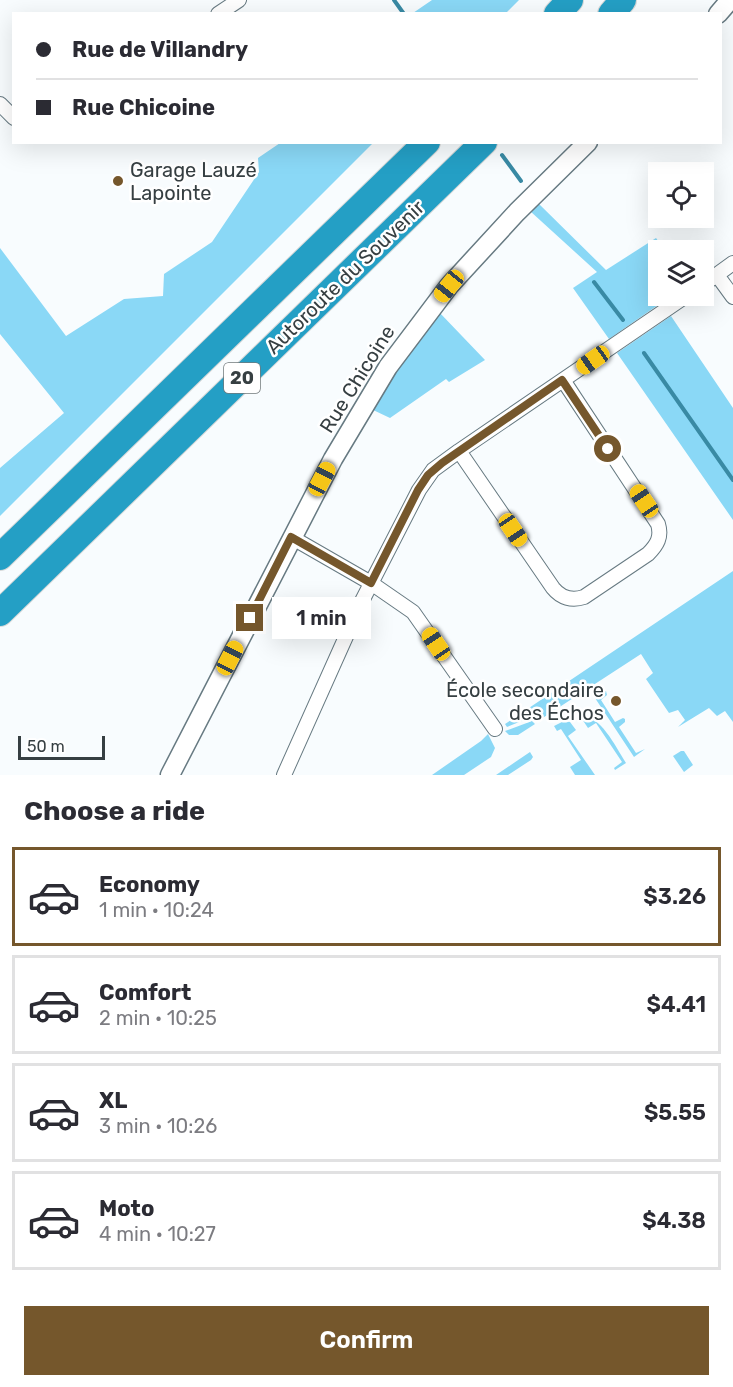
<!DOCTYPE html>
<html lang="en">
<head>
<meta charset="utf-8">
<style>
  :root { --surface:#fff; --page:#f7f7f7; --text:#2b2b33; --muted:#7c7c81; --line:#e1e1e2; --accent:#75572c }
  body { margin:0; font-family:Rubik,sans-serif; background:var(--page); color:var(--text); height:100vh; display:flex; flex-direction:column; font-size:22px; white-space:nowrap }
  * { box-sizing:border-box; margin:0 }
  p { font-size:20px; color:var(--muted) }
  .icon { flex:none; width:33px; height:33px; fill:none; stroke:currentColor; stroke-width:2; stroke-linecap:round; stroke-linejoin:round }
  .map { position:relative; height:775px; overflow:hidden }
  .sheet { display:flex; flex-direction:column; background:var(--surface); flex:1 }
  .sheet>* { flex:none }
  .banner { position:absolute; left:12px; top:12px; width:710px; height:132px; border-radius:0px; box-shadow:0 6px 24px #0002; display:grid; align-content:center; height:132px; padding:0 24px; background:var(--surface) }
  .controls { position:absolute; left:648px; top:162px; display:grid; gap:12px }
  .controls a { display:grid; place-items:center; width:66px; height:66px; border-radius:0px; background:var(--surface); box-shadow:0 6px 24px #0002; font-size:30px }
  .scale { position:absolute; left:18px; bottom:15px; width:87px; box-sizing:border-box; padding-left:6px; border:3px solid #363f42; border-top:0; font-size:16px; line-height:21px; white-space:nowrap; color:#363f42; -webkit-text-stroke:4px #fff; paint-order:stroke }
  .end { position:absolute; width:27px; height:27px; margin:-14px; border:8px solid #75572c; background:#fff; box-shadow:0 0 0 3px #fff }
  .from { border-radius:50% }
  .bubble { position:absolute; height:42px; border-radius:0px; background:var(--surface); box-shadow:0 6px 24px #0002; font-size:20px; font-weight:600; line-height:42px; text-align:center }
  .car { position:absolute; width:18px; height:36px; margin:-18px -9px; border-radius:8px; box-shadow:0 0 4px 2px #0007; background:linear-gradient(#f5c518 24%,#345 0 40%,#f5c518 0 76%,#345 0 86%,#f5c518 0) }
  .banner b { display:flex; align-items:center; gap:21px; height:57px; font-size:22px }
  .banner b+b { border-top:2px solid var(--line) }
  .banner i { width:15px; height:15px; background:var(--text) }
  ul { padding:0; list-style:none }
  li { display:flex; align-items:center; gap:18px; height:99px; margin:0 12px 9px; padding:0 12px; border:3px solid var(--line); border-radius:0px }
  li div { flex:1 }
  li b { display:block; font-size:22px }
  li em { font-style:normal; font-weight:600 }
  li.active { border-color:var(--accent) }
  li>.icon { width:54px; height:54px; stroke-width:1.5 }
  h2 { padding:0 24px; font-size:27px; line-height:72px }
  .action { display:flex; gap:12px; margin-top:auto; padding:12px 24px }
  .action a { flex:1; height:69px; border-radius:0px; background:var(--accent); color:#fff; font-size:24px; font-weight:600; line-height:69px; text-align:center }
  .map>svg:first-child { display:block }
  .green { fill:#8ad8f6 }
  .lines { fill:none; stroke-linecap:round; stroke-linejoin:round }
  .stream { stroke:#398aa4; stroke-width:4 }
  .minor-casing { stroke:#677a82; stroke-width:16 }
  .tertiary-casing { stroke:#677a82; stroke-width:21 }
  .motorway-casing { stroke:#d7d9d9; stroke-width:28 }
  .minor { stroke:#fff; stroke-width:14 }
  .tertiary { stroke:#fff; stroke-width:18 }
  .motorway { stroke:#249fc5; stroke-width:26 }
  .route { stroke:#75572c; stroke-width:8 }
  .poi-dot { fill:#75572c; stroke:#fff; stroke-width:2 }
  .labels { text-anchor:middle; dominant-baseline:central; stroke-width:5; stroke-linejoin:round; paint-order:stroke }
  .shield { fill:#fff; stroke:#72797b; stroke-width:1.5 }
  .shield-label { font-size:18px; font-weight:bold; fill:#363f42 }
  .poi-label { font-size:20px; fill:#363f42; stroke:#fff; text-anchor:start }
  .street-label { font-size:20px; fill:#363f42; stroke:#fff }
</style>
</head>
<body>
<div class="map">
<svg width="733" height="775" viewBox="0 0 733 775">
  <rect width="100%" height="100%" fill="#f8fcfe"/>
  <path class="green" d="M432 0H519L506 13H413Z
    M280 143H373L0 516V468L64 413 0 334V248L66 336 124 299 163 296 164 274 212 242 259 172 258 158Z
    M538 203 606 270 656 238 665 250H658V296H671L609 339 573 288 597 272 530 211Z
    M439 312 485 360 449 382 446 379 390 418 371 409 393 374Z
    M671 316 733 408V520L617 353Z
    M733 571V722L725 711 717 716 709 708 678 727 685 720 678 710 669 713 646 679 653 673 641 654 538 721 534 716 507 727 505 724Z
    M604 691H606L607 695 601 700 615 722 623 718 625 719V722L619 727 636 753 645 749 634 757 595 698Z
    M578 713C602 717 614 744 626 763L615 770 614 768 622 762 596 723 588 728Z
    M532 721 535 724 518 735H509L505 731Z
    M564 721 570 722 576 730 568 736 595 775H575L570 767 581 760 561 729 557 731 554 726Z
    M488 734 495 748 491 757 464 775H432L481 741Z
    M681 751H684L693 765 684 772 673 756Z
    M530 752 533 757 531 760 508 775H496Z"/>
  <g class="lines">
    <path class="stream" d="M394 0 404 14
      M502 155 521 181
      M594 282 623 320
      M644 353 733 480"/>
    <defs>
      <path id="minor" d="M218 14 239 0
        M0 104 14 118
        M717 275 733 297
        M704 284 733 263
        M459 451 553 588C561 598 572 601 584 597L648 554C657 545 662 537 658 524L563 380
        M291 537 371 583 413 612 495 729
        M284 775 361 603 419 490 433 470 459 451 686 296"/>
      <path id="tertiary" d="M718 14 730 0
        M170 775 333 459 388 367 449 286 517 212 588 142"/>
      <path id="motorway" d="M557 14 570 0
        M611 14 623 0
        M0 557 427 142
        M0 613 484 142"/>
    </defs>
    <use href="#minor" class="minor-casing"/>
    <use href="#tertiary" class="tertiary-casing"/>
    <use href="#motorway" class="motorway-casing"/>
    <use href="#minor" class="minor"/>
    <use href="#tertiary" class="tertiary"/>
    <use href="#motorway" class="motorway"/>
  </g>
  <g class="lines">
    <path class="route" d="M250 618 291 537 371 583 418 490 428 475 442 463 562 380 608 449"/>
  </g>
  <g class="poi-dot">
    <circle cx="118" cy="181" r="6"/>
    <circle cx="616" cy="701" r="6"/>
  </g>
  <g class="labels">
    <rect class="shield" x="224" y="363" width="36" height="30" rx="4.5"/>
    <g class="shield-label">
      <text x="242" y="378">20</text>
    </g>
    <g class="poi-label">
      <text x="130" y="170">Garage Lauzé<tspan x="130" dy="23">Lapointe</tspan></text>
      <text x="604" y="690" text-anchor="end">École secondaire<tspan x="604" dy="23">des Échos</tspan></text>
    </g>
    <g class="street-label">
      <text transform="translate(345 277) rotate(-44)">Autoroute du Souvenir</text>
      <text transform="translate(357 379) rotate(-58)">Rue Chicoine</text>
    </g>
  </g>
</svg>
<div class="controls">
<a><svg class="icon" aria-label="locate" viewBox="0 0 24 24"><circle cx="12" cy="12" r="6"/><path d="M12 2v4M12 18v4M2 12h4M18 12h4"/></svg></a>
<a><svg class="icon" aria-label="layers" viewBox="0 0 24 24"><path d="M12 4l9 5-9 5-9-5zM3 14l9 5 9-5"/></svg></a>
</div>
<div class="scale">50 m</div>
<i class="end from" style="left:608px;top:449px"></i>
<i class="end" style="left:250px;top:618px"></i>
<div class="bubble" style="left:272px;top:597px;width:99px">1 min</div>
<i class="car" style="left:449px;top:286px;rotate:219deg"></i>
<i class="car" style="left:593px;top:360px;rotate:235deg"></i>
<i class="car" style="left:322px;top:479px;rotate:28deg"></i>
<i class="car" style="left:644px;top:501px;rotate:326deg"></i>
<i class="car" style="left:513px;top:530px;rotate:146deg"></i>
<i class="car" style="left:436px;top:644px;rotate:326deg"></i>
<i class="car" style="left:230px;top:658px;rotate:27deg"></i>
<div class="banner">
<b><i class="from"></i>Rue de Villandry</b>
<b><i></i>Rue Chicoine</b>
</div>
</div>
<section class="sheet">
<h2>Choose a ride</h2>
<ul>
<li class="active"><svg class="icon" aria-label="car" viewBox="0 0 24 24"><path d="M5 17H2v-5l4-1 3-4h7l3 4 3 1v5h-3M9 17h6M6 11h13"/><circle cx="7" cy="17" r="2"/><circle cx="17" cy="17" r="2"/></svg><div><b>Economy</b><p>1 min · 10:24</p></div><em>$3.26</em></li>
<li><svg class="icon" aria-label="car" viewBox="0 0 24 24"><path d="M5 17H2v-5l4-1 3-4h7l3 4 3 1v5h-3M9 17h6M6 11h13"/><circle cx="7" cy="17" r="2"/><circle cx="17" cy="17" r="2"/></svg><div><b>Comfort</b><p>2 min · 10:25</p></div><em>$4.41</em></li>
<li><svg class="icon" aria-label="car" viewBox="0 0 24 24"><path d="M5 17H2v-5l4-1 3-4h7l3 4 3 1v5h-3M9 17h6M6 11h13"/><circle cx="7" cy="17" r="2"/><circle cx="17" cy="17" r="2"/></svg><div><b>XL</b><p>3 min · 10:26</p></div><em>$5.55</em></li>
<li><svg class="icon" aria-label="car" viewBox="0 0 24 24"><path d="M5 17H2v-5l4-1 3-4h7l3 4 3 1v5h-3M9 17h6M6 11h13"/><circle cx="7" cy="17" r="2"/><circle cx="17" cy="17" r="2"/></svg><div><b>Moto</b><p>4 min · 10:27</p></div><em>$4.38</em></li>
</ul>
<div class="action"><a>Confirm</a></div>
</section>
</body>
</html>
